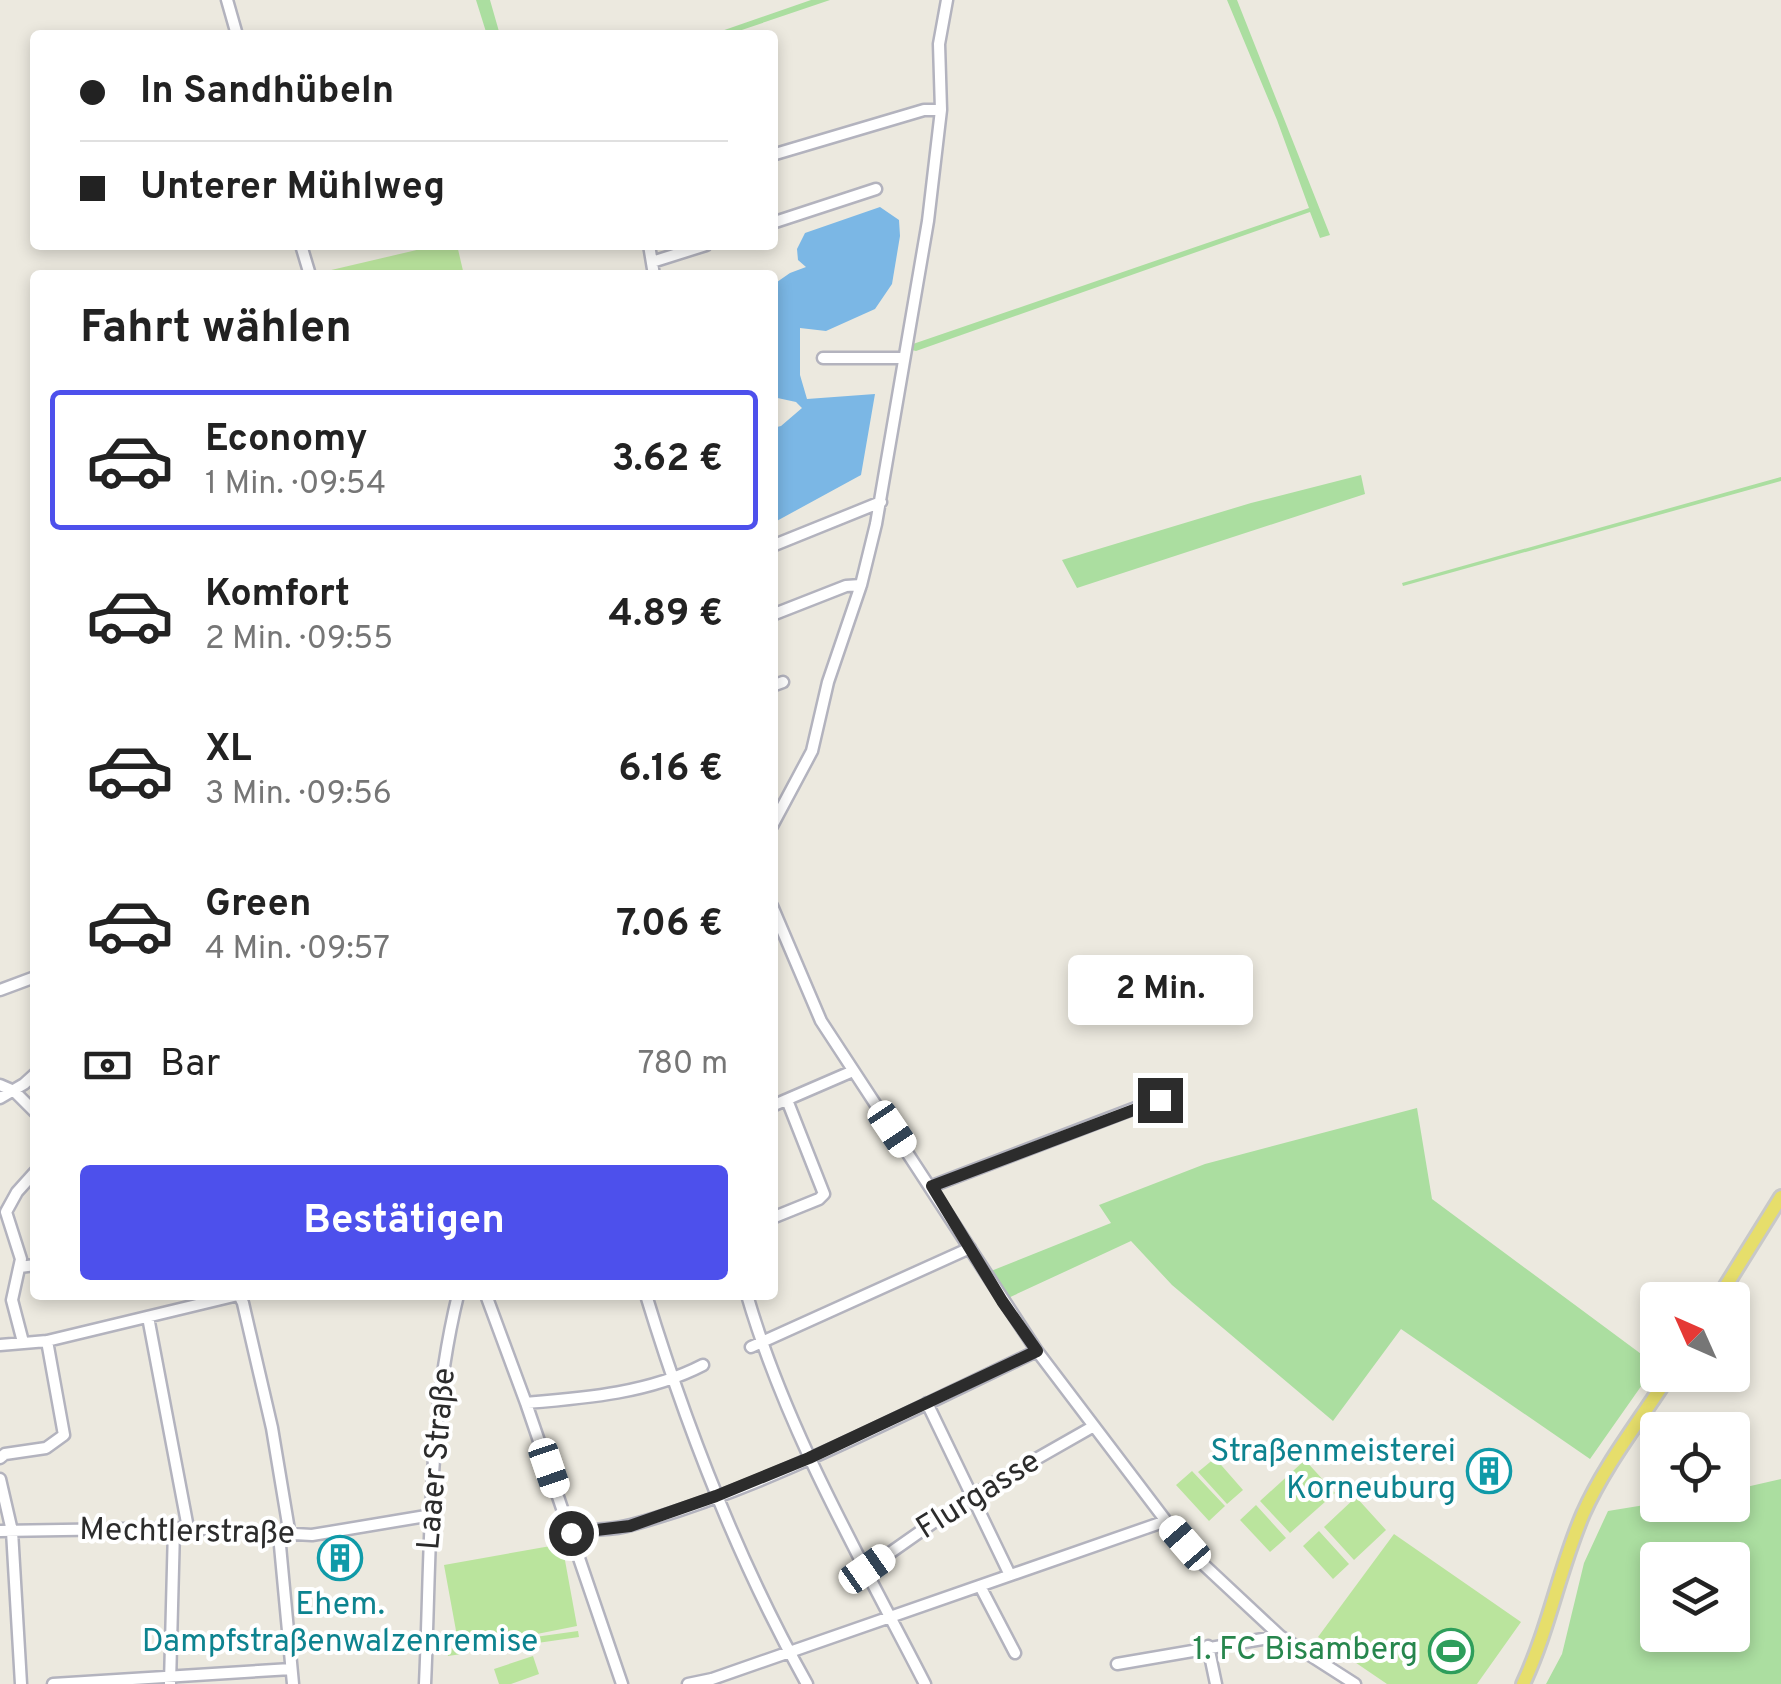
<!DOCTYPE html>
<html lang="de">
<head>
<meta charset="utf-8">
<style>
  :root { --surface:#fff; --page:#f2f2f2; --text:#222; --muted:#767676; --line:#e0e0e0; --accent:#4d50ec }
  body { margin:0; font-family:Overpass,sans-serif; background:var(--page); color:var(--text); height:100vh; display:flex; flex-direction:column; font-size:38px; white-space:nowrap }
  * { box-sizing:border-box; margin:0 }
  p { font-size:32px; color:var(--muted) }
  .icon { flex:none; width:55px; height:55px; fill:none; stroke:currentColor; stroke-width:2; stroke-linecap:round; stroke-linejoin:round }
  .map { position:relative; flex:1; overflow:hidden }
  .details { position:absolute; left:30px; top:270px; width:748px; height:1030px; display:flex; flex-direction:column; background:var(--surface); border-radius:10px; box-shadow:0 5px 15px #0003 }
  .details>* { flex:none }
  .hud { position:absolute; left:30px; top:30px; width:748px; height:220px; border-radius:10px; box-shadow:0 5px 15px #0003; display:grid; align-content:center; height:220px; padding:0 50px; background:var(--surface) }
  .needle { width:65px; rotate:315deg }
  .fabs { position:absolute; left:1640px; top:1282px; display:grid; gap:20px }
  .fabs a { display:grid; place-items:center; width:110px; height:110px; border-radius:10px; background:var(--surface); box-shadow:0 5px 15px #0003; font-size:50px }
  .end { position:absolute; width:45px; height:45px; margin:-22px; border:12px solid #2c2c2c; background:#fff; box-shadow:0 0 0 5px #fff }
  .from { border-radius:50% }
  .bubble { position:absolute; height:70px; border-radius:10px; background:var(--surface); box-shadow:0 5px 15px #0003; font-size:32px; font-weight:700; line-height:70px; text-align:center }
  .car { position:absolute; width:30px; height:60px; margin:-30px -15px; border-radius:12px; box-shadow:0 0 8px 2px #0007; background:linear-gradient(#fff 24%,#345 0 40%,#fff 0 76%,#345 0 86%,#fff 0) }
  .hud b { display:flex; align-items:center; gap:35px; height:95px; font-size:38px }
  .hud b+b { border-top:2px solid var(--line) }
  .hud i { width:25px; height:25px; background:var(--text) }
  ul { padding:0; list-style:none }
  li { display:flex; align-items:center; gap:30px; height:140px; margin:0 20px 15px; padding:0 30px; border:5px solid transparent; border-radius:10px }
  li div { flex:1 }
  li b { display:block; font-size:38px }
  li em { font-style:normal; font-weight:700 }
  li.active { border-color:var(--accent) }
  li>.icon { width:90px; height:90px; stroke-width:1.5 }
  h2 { padding:0 50px; font-size:45px; line-height:120px }
  .pay { display:flex; align-items:center; gap:25px; height:110px; padding:0 50px; font-size:38px }
  .pay p { margin-inline-start:auto }
  .cta { display:flex; gap:20px; margin-top:auto; padding:20px 50px }
  .cta a { flex:1; height:115px; border-radius:10px; background:var(--accent); color:#fff; font-size:40px; font-weight:700; line-height:115px; text-align:center }
  .map>svg:first-child { display:block }
  .green { fill:#abdea0; fill-rule:evenodd }
  .pitch { fill:#bae49d }
  .water { fill:#7bb7e5 }
  .lines { fill:none; stroke-linecap:round; stroke-linejoin:round }
  .minor-casing { stroke:#b3b3be; stroke-width:15 }
  .major-casing { stroke:#c8c8c8; stroke-width:18 }
  .minor { stroke:#fff; stroke-width:10 }
  .major { stroke:#e6de6b; stroke-width:12 }
  .route { stroke:#2c2c2c; stroke-width:12 }
  .labels { text-anchor:middle; dominant-baseline:central; stroke-width:8; stroke-linejoin:round; paint-order:stroke }
  .culture-label { font-size:32px; fill:#0d838f; stroke:#fff; text-anchor:end }
  .street-label { font-size:32px; fill:#2c2c2c; stroke:#fff }
  .leisure-label { font-size:32px; fill:#27864d; stroke:#fff; text-anchor:end }
</style>
</head>
<body>
<div class="map">
<svg width="1781" height="1684" viewBox="0 0 1781 1684">
  <rect width="100%" height="100%" fill="#ece9df"/>
  <path class="green" d="M476 0H490L500 35H487Z
    M811 0H830L727 35H710Z
    M1227 0H1237L1330 235 1320 238 1310 212 916 351 912 350 913 344 1309 208 1277 120Z
    M1361 475 1365 494 1077 588 1062 560 1251 503Z
    M1781 477V481L1403 586 1402 583Z
    M1417 1108 1432 1199 1656 1365 1590 1459 1401 1329 1333 1421 1172 1285 1131 1241 1006 1299 991 1271 1111 1223 1099 1205 1205 1164Z
    M1781 1479V1684H1546L1562 1654 1584 1563 1608 1511 1657 1503 1732 1505 1733 1490ZM1658 1560H1732V1635H1658Z"/>
  <path class="pitch" d="M438 245H457L464 275H328L327 271Z
    M1215 1458 1243 1490 1227 1504 1198 1472Z
    M1305 1460 1335 1493 1290 1533 1260 1501Z
    M1192 1471 1225 1506 1209 1521 1176 1485Z
    M1356 1497 1386 1530 1354 1560 1324 1527Z
    M1256 1505 1286 1538 1270 1552 1240 1520Z
    M1319 1531 1349 1564 1333 1579 1303 1546Z
    M1394 1534 1521 1622 1477 1684H1387L1318 1637Z
    M562 1544 577 1626 491 1643 578 1631 579 1637 448 1656 447 1649 459 1647 444 1565Z
    M533 1656 539 1674 511 1684H499L494 1669Z"/>
  <path class="water" d="M880 207 899 220 900 236 892 284 875 309 826 331 800 328V375L807 399 875 394 861 475 773 523V428L781 426 802 408 796 402 773 397V281L777 282 790 273 806 267 798 260 797 249 805 233Z"/>
  <g class="lines">
    <defs>
      <path id="minor" d="M227 0 237 35
        M772 155 924 110H941
        M772 223 876 189
        M301 245 310 275
        M649 245 654 275
        M652 262 706 245
        M823 358H902
        M772 546 881 502
        M772 615 846 586 861 585
        M772 686 783 682
        M772 826 812 751 828 682 861 585 876 524 928 221 941 110 939 44 947 0
        M772 906 821 1021 1037 1351 1166 1521 1204 1565 1280 1636 1355 1684
        M0 990 35 977
        M0 1085 14 1091 35 1112
        M0 1098 24 1084 35 1074
        M772 1106 853 1071
        M932 1186 1159 1099
        M6 1212 21 1259 12 1300 23 1342
        M6 1212 17 1192 35 1172
        M772 1218 819 1199 824 1194 787 1100
        M20 1267 35 1265
        M239 1295 243 1303 272 1428 290 1536
        M486 1295 526 1403 622 1684
        M646 1295C687 1429 738 1561 807 1684
        M747 1295C787 1432 860 1557 925 1684
        M148 1317 188 1528
        M0 1345 47 1341 238 1295
        M751 1347 970 1248
        M526 1403C586 1398 649 1393 703 1365
        M927 1403 1010 1575
        M0 1458 5 1454 46 1448 64 1435 47 1341
        M0 1479 12 1531 21 1684
        M0 1531 188 1528 312 1535 432 1515
        M571 1533C591 1528 611 1531 631 1525 767 1488 909 1411 1037 1351
        M279 1535 293 1684
        M867 1569 971 1496 1094 1426
        M980 1586 1015 1653
        M1208 1646 1216 1684
        M1117 1664 1280 1636
        M170 1683 174 1529
        M53 1684 291 1669
        M425 1684C431 1555 427 1421 458 1295
        M688 1684 712 1679 1166 1521"/>
      <path id="major" d="M1717 1300 1781 1197
        M1523 1684C1549 1629 1559 1570 1583 1514 1605 1464 1640 1421 1669 1375"/>
    </defs>
    <use href="#minor" class="minor-casing"/>
    <use href="#major" class="major-casing"/>
    <use href="#minor" class="minor"/>
    <use href="#major" class="major"/>
  </g>
  <g class="lines">
    <path class="route" d="M571 1533 630 1526 716 1496 809 1458 1037 1351 1002 1301 932 1186 1160 1100"/>
  </g>
  <defs>
    <symbol id="building-ring" viewBox="-11 -11 22 22"><circle r="9.5" fill="#fff" stroke="#0f9aa8" stroke-width="1.5"/><path d="M-4-6H4V6H1V3H-1V6H-4ZM-2.5-4.3h1.7v1.8h-1.7ZM.8-4.3h1.7v1.8H.8ZM-2.5-1h1.7V.8h-1.7ZM.8-1h1.7V.8H.8Z" fill="#0f9aa8"/></symbol>
    <symbol id="stadium-ring" viewBox="-11 -11 22 22"><circle r="9.5" fill="#fff" stroke="#2e9e5b" stroke-width="1.5"/><path d="M0-5a6.5 5 0 1 0 0 10a6.5 5 0 1 0 0-10ZM-3.5-1.8h7v3.6h-7Z" fill="#2e9e5b"/></symbol>
  </defs>
  <g fill-rule="evenodd">
    <use href="#building-ring" x="1464" y="1446" width="50" height="50"/>
    <use href="#building-ring" x="315" y="1533" width="50" height="50"/>
    <use href="#stadium-ring" x="1426" y="1626" width="50" height="50"/>
  </g>
  <g class="labels">
    <g class="culture-label">
      <text x="1456" y="1453">Straßenmeisterei<tspan x="1456" dy="37">Korneuburg</tspan></text>
      <text x="340" y="1606" text-anchor="middle">Ehem.<tspan x="340" dy="37">Dampfstraßenwalzenremise</tspan></text>
    </g>
    <g class="street-label">
      <text transform="translate(438 1459) rotate(-85)">Laaer Straße</text>
      <text transform="translate(979 1496) rotate(-32)">Flurgasse</text>
      <text transform="translate(187 1533) rotate(1)">Mechtlerstraße</text>
    </g>
    <g class="leisure-label">
      <text x="1418" y="1651">1. FC Bisamberg</text>
    </g>
  </g>
</svg>
<div class="fabs">
<a><svg class="needle" viewBox="-14 -14 28 28"><path d="M0-13l5 13h-10z" fill="#e53935"/><path d="M0 13l5-13h-10z" fill="#767676"/></svg></a>
<a><svg class="icon" aria-label="locate" viewBox="0 0 24 24"><circle cx="12" cy="12" r="6"/><path d="M12 2v4M12 18v4M2 12h4M18 12h4"/></svg></a>
<a><svg class="icon" aria-label="layers" viewBox="0 0 24 24"><path d="M12 4l9 5-9 5-9-5zM3 14l9 5 9-5"/></svg></a>
</div>
<i class="end from" style="left:571px;top:1533px"></i>
<i class="end" style="left:1160px;top:1100px"></i>
<div class="bubble" style="left:1068px;top:955px;width:185px">2 Min.</div>
<i class="car" style="left:892px;top:1129px;rotate:146deg"></i>
<i class="car" style="left:549px;top:1468px;rotate:161deg"></i>
<i class="car" style="left:1185px;top:1543px;rotate:319deg"></i>
<i class="car" style="left:867px;top:1569px;rotate:55deg"></i>
<div class="hud">
<b><i class="from"></i>In Sandhübeln</b>
<b><i></i>Unterer Mühlweg</b>
</div>
<section class="details">
<h2>Fahrt wählen</h2>
<ul>
<li class="active"><svg class="icon" aria-label="car" viewBox="0 0 24 24"><path d="M5 17H2v-5l4-1 3-4h7l3 4 3 1v5h-3M9 17h6M6 11h13"/><circle cx="7" cy="17" r="2"/><circle cx="17" cy="17" r="2"/></svg><div><b>Economy</b><p>1 Min. · 09:54</p></div><em>3.62 €</em></li>
<li><svg class="icon" aria-label="car" viewBox="0 0 24 24"><path d="M5 17H2v-5l4-1 3-4h7l3 4 3 1v5h-3M9 17h6M6 11h13"/><circle cx="7" cy="17" r="2"/><circle cx="17" cy="17" r="2"/></svg><div><b>Komfort</b><p>2 Min. · 09:55</p></div><em>4.89 €</em></li>
<li><svg class="icon" aria-label="car" viewBox="0 0 24 24"><path d="M5 17H2v-5l4-1 3-4h7l3 4 3 1v5h-3M9 17h6M6 11h13"/><circle cx="7" cy="17" r="2"/><circle cx="17" cy="17" r="2"/></svg><div><b>XL</b><p>3 Min. · 09:56</p></div><em>6.16 €</em></li>
<li><svg class="icon" aria-label="car" viewBox="0 0 24 24"><path d="M5 17H2v-5l4-1 3-4h7l3 4 3 1v5h-3M9 17h6M6 11h13"/><circle cx="7" cy="17" r="2"/><circle cx="17" cy="17" r="2"/></svg><div><b>Green</b><p>4 Min. · 09:57</p></div><em>7.06 €</em></li>
</ul>
<div class="pay"><svg class="icon" aria-label="cash" viewBox="0 0 24 24"><path d="M3 7h18v10H3z"/><circle cx="12" cy="12" r="2"/></svg>Bar<p>780 m</p></div>
<div class="cta"><a>Bestätigen</a></div>
</section>
</div>
</body>
</html>
